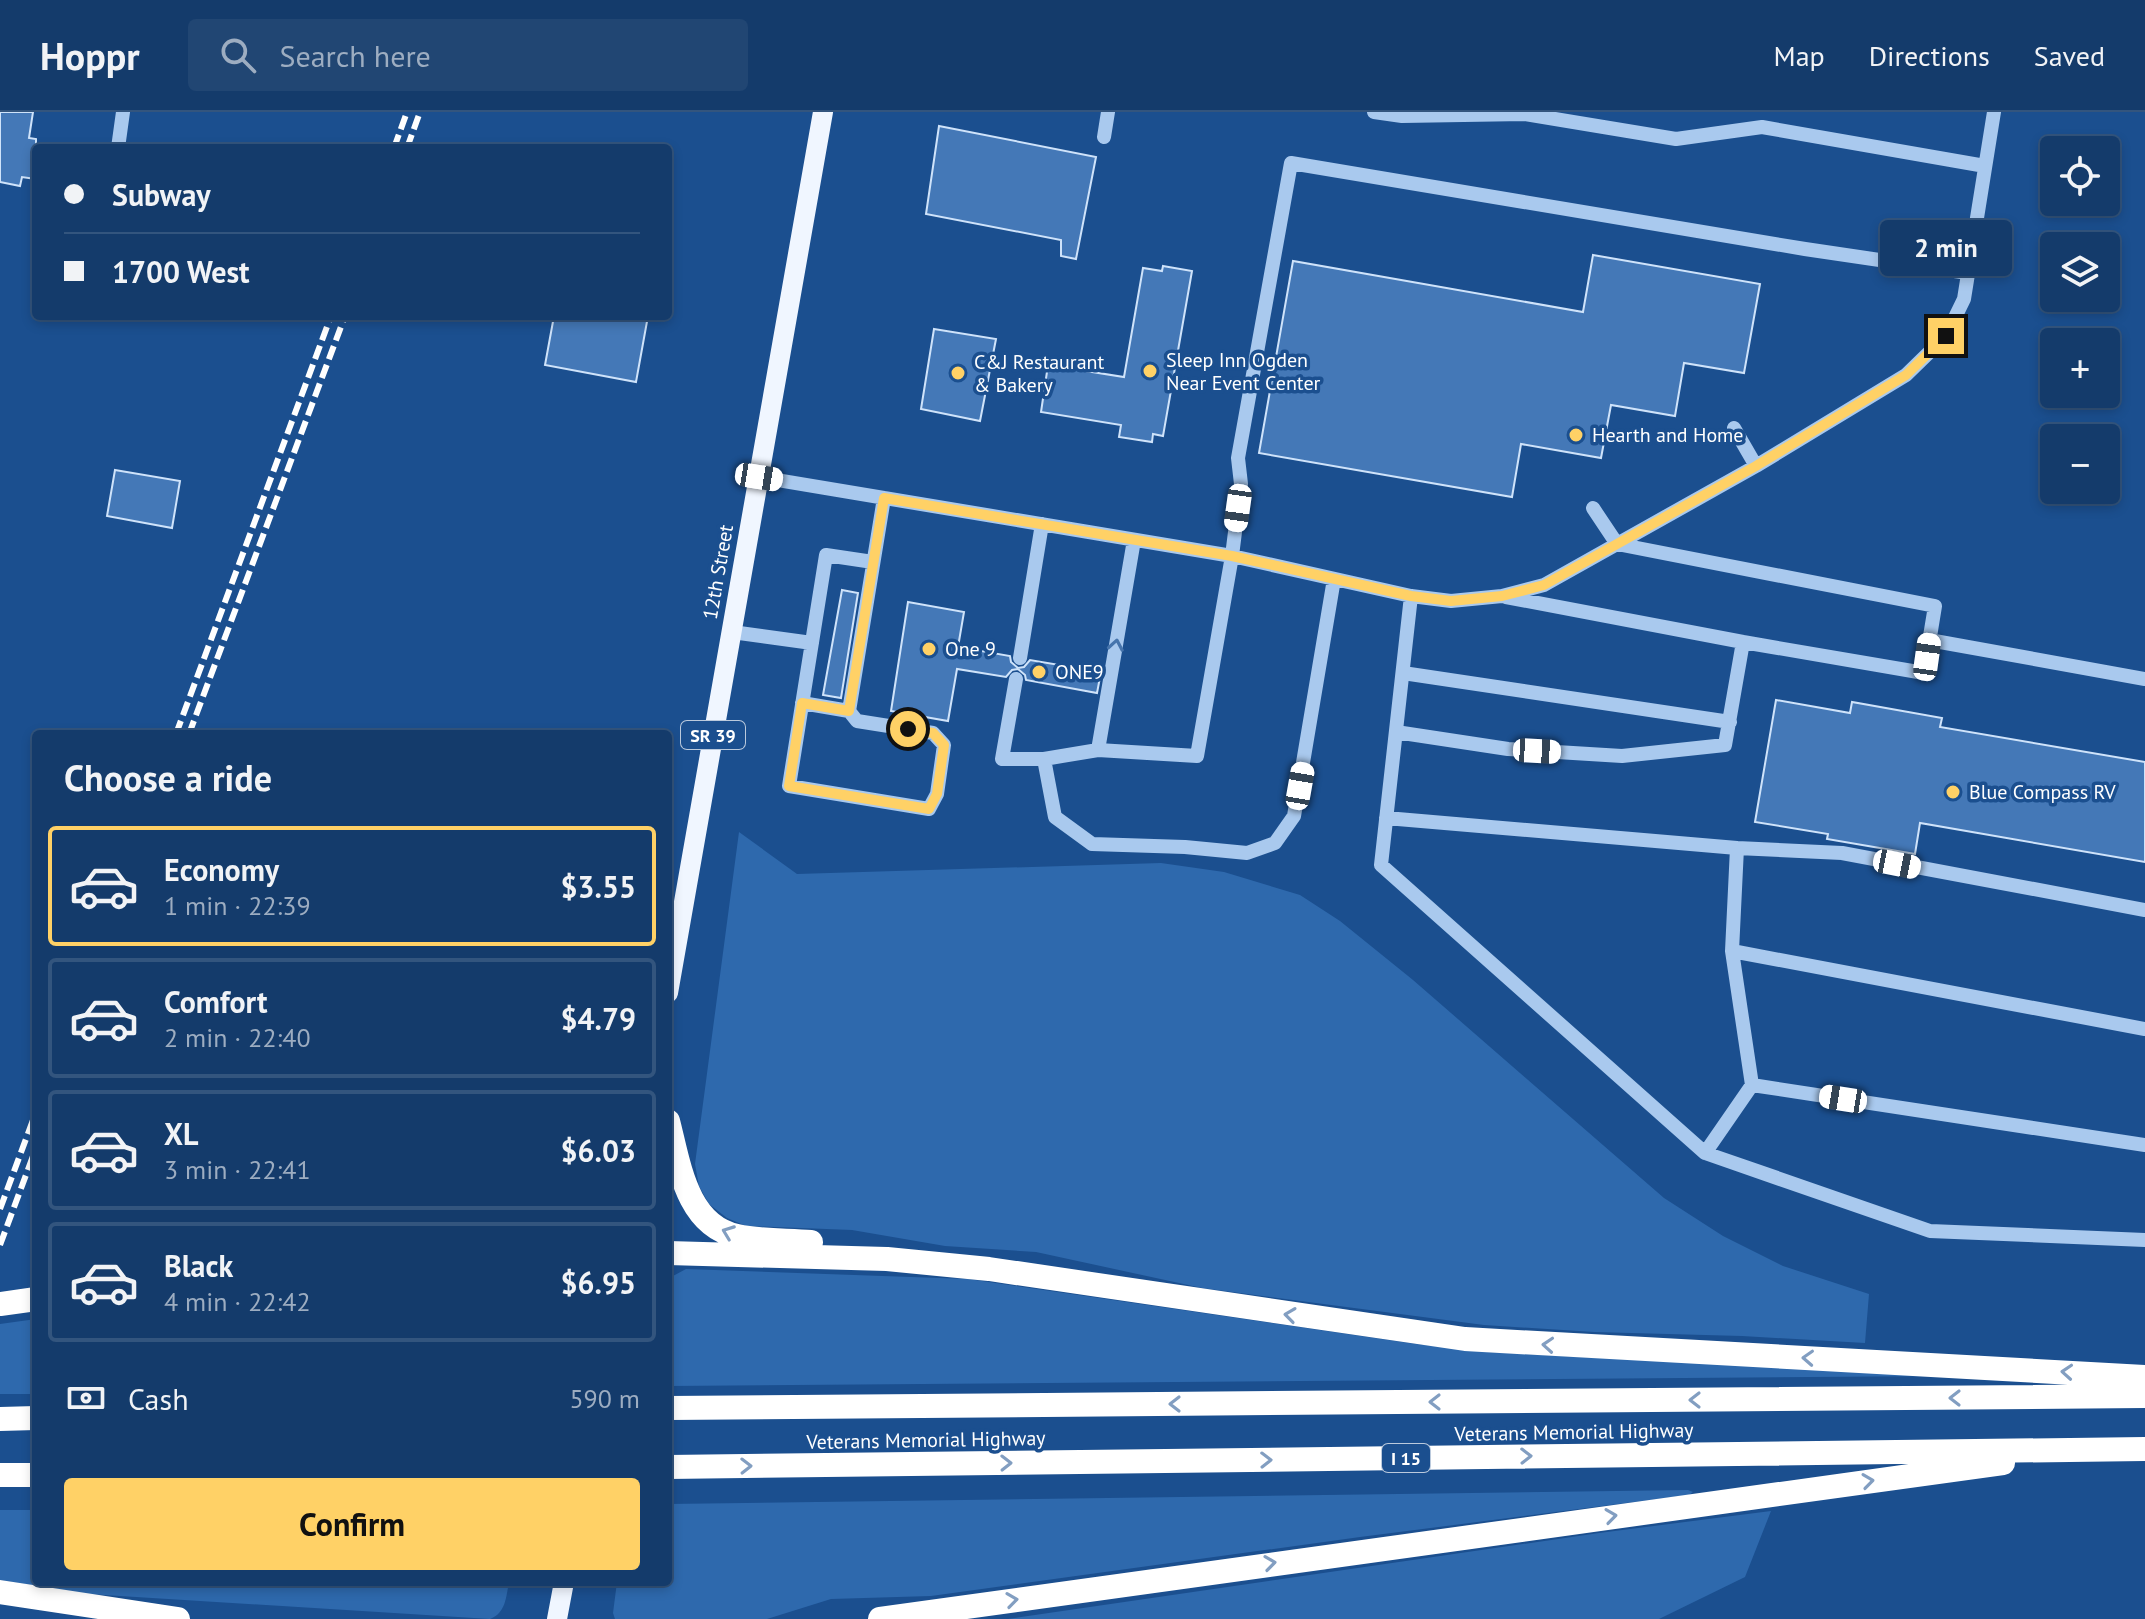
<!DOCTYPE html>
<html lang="en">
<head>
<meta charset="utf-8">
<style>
  :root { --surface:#143b6b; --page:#214673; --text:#f1f3f6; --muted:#9dadc1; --line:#33557e; --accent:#ffd166 }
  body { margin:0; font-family:"PT Sans",sans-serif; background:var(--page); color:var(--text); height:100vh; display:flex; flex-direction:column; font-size:30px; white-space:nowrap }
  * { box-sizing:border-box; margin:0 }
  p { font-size:26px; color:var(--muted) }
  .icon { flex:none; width:44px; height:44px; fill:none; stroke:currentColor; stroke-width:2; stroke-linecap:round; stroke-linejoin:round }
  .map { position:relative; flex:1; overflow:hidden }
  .panel { position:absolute; left:32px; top:618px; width:640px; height:856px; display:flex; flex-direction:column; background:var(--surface); border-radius:8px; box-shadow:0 4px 12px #0003,0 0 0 2px var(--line) }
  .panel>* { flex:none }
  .banner { position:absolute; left:32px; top:32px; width:640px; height:176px; border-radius:8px; box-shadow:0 4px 12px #0003,0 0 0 2px var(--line); display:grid; align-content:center; height:176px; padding:0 32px; background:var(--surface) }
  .controls { position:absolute; left:2040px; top:24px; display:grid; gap:16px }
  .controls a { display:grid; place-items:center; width:80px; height:80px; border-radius:8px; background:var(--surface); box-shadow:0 4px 12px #0003,0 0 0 2px var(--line); font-size:40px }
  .end { position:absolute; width:36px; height:36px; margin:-18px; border:10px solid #ffd166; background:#111; box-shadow:0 0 0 4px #111 }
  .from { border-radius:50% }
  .bubble { position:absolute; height:56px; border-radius:8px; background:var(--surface); box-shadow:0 4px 12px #0003,0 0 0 2px var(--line); font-size:26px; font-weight:600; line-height:56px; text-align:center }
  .car { position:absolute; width:24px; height:48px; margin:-24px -12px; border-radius:10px; box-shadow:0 0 6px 2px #0007; background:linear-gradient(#fff 24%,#345 0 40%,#fff 0 76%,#345 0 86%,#fff 0) }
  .banner b { display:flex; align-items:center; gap:28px; height:76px; font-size:30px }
  .banner b+b { border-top:2px solid var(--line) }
  .banner i { width:20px; height:20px; background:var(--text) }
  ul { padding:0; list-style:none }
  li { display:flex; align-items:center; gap:24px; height:120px; margin:0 16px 12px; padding:0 16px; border:4px solid var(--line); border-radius:8px }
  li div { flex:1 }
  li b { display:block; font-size:30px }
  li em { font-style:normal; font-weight:600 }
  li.current { border-color:var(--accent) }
  li>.icon { width:72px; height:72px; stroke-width:1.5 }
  h2 { padding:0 32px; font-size:36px; line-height:96px }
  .pay { display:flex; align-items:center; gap:20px; height:88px; padding:0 32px; font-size:30px }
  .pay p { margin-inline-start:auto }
  .cta { display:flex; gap:16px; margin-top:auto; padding:16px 32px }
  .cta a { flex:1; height:92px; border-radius:8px; background:var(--accent); color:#111; font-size:32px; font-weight:600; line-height:92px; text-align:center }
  header { display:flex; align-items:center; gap:48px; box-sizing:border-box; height:112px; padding:0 40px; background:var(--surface); border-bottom:2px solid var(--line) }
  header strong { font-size:38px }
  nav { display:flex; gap:44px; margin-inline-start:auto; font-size:28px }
  .search { width:560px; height:72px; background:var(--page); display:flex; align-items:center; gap:20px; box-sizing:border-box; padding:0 28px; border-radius:8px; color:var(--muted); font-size:30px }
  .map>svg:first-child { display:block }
  .green { fill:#2e69ad }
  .building { fill:#4478b7; stroke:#cfe3fa; stroke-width:2 }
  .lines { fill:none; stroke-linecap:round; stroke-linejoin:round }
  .minor { stroke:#a9c9ee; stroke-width:14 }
  .major { stroke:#f0f6ff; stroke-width:20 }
  .highway { stroke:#fff; stroke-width:24 }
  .rail { stroke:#fff; stroke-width:6; stroke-dasharray:14 6; stroke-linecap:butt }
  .oneway { stroke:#4674ac }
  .oneway2 { stroke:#829ec1 }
  .route { stroke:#ffd166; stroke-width:10 }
  .poi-dot { fill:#ffd166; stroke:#1b4f8f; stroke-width:3 }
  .labels { text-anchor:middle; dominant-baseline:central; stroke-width:7; stroke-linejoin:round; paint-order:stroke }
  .shield { fill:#1b4f8f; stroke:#bbcadd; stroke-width:2 }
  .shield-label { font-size:18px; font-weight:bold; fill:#fff }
  .poi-label { font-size:20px; fill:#fff; stroke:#1b4f8f; text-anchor:start }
  .street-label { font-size:20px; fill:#fff; stroke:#1b4f8f }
</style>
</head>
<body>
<header>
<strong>Hoppr</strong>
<div class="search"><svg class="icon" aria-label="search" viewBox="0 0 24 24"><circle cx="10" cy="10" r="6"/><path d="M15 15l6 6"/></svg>Search here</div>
<nav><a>Map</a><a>Directions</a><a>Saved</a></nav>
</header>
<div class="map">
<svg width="2145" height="1507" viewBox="0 0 2145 1507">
  <rect width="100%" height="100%" fill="#1b4f8f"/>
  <path class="green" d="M739 720 797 762 1161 751 1224 760 1300 783 1340 809 1413 868 1664 1086 1723 1124 1783 1154 1869 1182 1865 1231 1742 1224 1594 1220 1484 1213 1202 1176 1036 1140 945 1134 852 1118 746 1114 727 1106 709 1092 699 1074 695 1052Z
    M686 1157 968 1167 1416 1232 1487 1240 1941 1264 668 1274V1183L673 1164Z
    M36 1207V1282H0V1212Z
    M1688 1378 1693 1380 1689 1383 1360 1425 931 1484 831 1487 767 1507H615L613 1501 617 1470H668V1392Z
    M0 1398H36V1470H509C506 1485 506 1501 490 1507L88 1482 0 1468Z
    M1771 1399 1745 1465 1659 1507H1008L1599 1421Z"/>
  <path class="building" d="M0 0H33L29 26 36 27V67L22 65 20 74 0 70Z
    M939 14 1096 45 1076 147 1061 144V128L926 102Z
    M1593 143 1760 172 1744 261 1684 251 1675 304 1611 293 1601 346 1521 332 1512 385 1259 341 1293 149 1583 200Z
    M1163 154 1192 159 1163 324 1153 322 1152 330 1119 325 1121 313 1041 300 1048 253 1124 265 1143 156 1162 159Z
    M554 204H648L636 270 545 253Z
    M934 217 996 227 980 309 921 297Z
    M115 358 180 369 172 416 107 404Z
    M842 478 858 481 841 586 823 583Z
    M908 490 964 500 958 535 1010 544 1011 550 1018 556 1024 555 1030 548 1101 560 1097 581 1026 568 1025 563 1018 557 1012 558 1006 565 957 557 948 609 891 599Z
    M1776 588 1850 601 1852 590 1942 606 1940 615 2145 650V750L1920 711 1915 742 1827 727 1828 722 1755 710Z"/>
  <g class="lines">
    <path class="minor" d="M1374 0 1402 4 1525 2 1676 27 1762 15 1985 54
      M1104 25 1108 0
      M118 36 123 0
      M1734 316 1756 354
      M759 365 1232 444 1411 484 1451 489 1502 484 1544 473 1756 354 1906 263 1946 224 1964 187 1994 0
      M1593 396 1617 432 1935 494 1924 561 1743 530
      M1411 484 1381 753 1705 1041 1930 1119 2145 1128
      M732 520 812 531
      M1929 528 2145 567
      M1020 546 1042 412
      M1403 561 1730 610
      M1016 567 1002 647H1044L1098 638 1197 644 1232 444 1241 372 1238 346 1291 51 1805 137 1968 161
      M802 591 849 599 884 386
      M849 599 857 609 933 621 944 633 937 682 929 697 789 674 826 443 873 450
      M1396 620 1508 637 1622 644 1725 633 1743 530 1506 485
      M1098 638 1134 428
      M1044 647 1055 705 1092 732 1185 735 1247 741 1275 731 1294 704 1334 467
      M1386 706 1737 736 1732 839 2145 917
      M1737 736 1842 741 2145 798
      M1732 839 1752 973
      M1705 1041 1752 973 2145 1033"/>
    <path class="major" d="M668 881 823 0
      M557 1507 564 1470"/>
    <path class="highway" d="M668 1009C679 1051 686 1113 737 1124 760 1129 787 1128 811 1130
      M668 1141 887 1147 989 1157 1465 1227 2145 1265
      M0 1192 36 1187
      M668 1296 2145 1284
      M0 1307 36 1306
      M668 1355 2145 1337
      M0 1363H36
      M0 1480 178 1507
      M880 1507 2003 1351"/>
    <path class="rail" d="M394 36 407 0
      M407 36 420 0
      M176 622 331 204
      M189 622 345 204
      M0 1097 36 1000
      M0 1133 36 1036"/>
  </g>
  <defs><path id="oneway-chevron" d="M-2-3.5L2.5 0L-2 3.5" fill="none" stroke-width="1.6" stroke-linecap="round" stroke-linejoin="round" transform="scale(2)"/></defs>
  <use class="oneway" href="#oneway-chevron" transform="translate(1116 533) rotate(-80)"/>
  <g class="oneway2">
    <use href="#oneway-chevron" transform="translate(728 1120) rotate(-159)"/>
    <use href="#oneway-chevron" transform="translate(1290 1203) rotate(-172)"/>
    <use href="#oneway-chevron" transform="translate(1548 1233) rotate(-176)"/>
    <use href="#oneway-chevron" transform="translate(1808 1246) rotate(-177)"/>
    <use href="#oneway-chevron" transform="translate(2067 1260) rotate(-176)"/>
    <use href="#oneway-chevron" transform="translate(1955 1286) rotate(180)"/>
    <use href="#oneway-chevron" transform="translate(1695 1288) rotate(180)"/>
    <use href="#oneway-chevron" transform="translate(1435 1290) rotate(180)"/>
    <use href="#oneway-chevron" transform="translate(1175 1292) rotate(180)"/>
    <use href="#oneway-chevron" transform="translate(1526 1344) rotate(-1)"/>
    <use href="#oneway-chevron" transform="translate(1266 1348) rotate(-1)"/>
    <use href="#oneway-chevron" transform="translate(1006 1351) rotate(-1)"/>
    <use href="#oneway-chevron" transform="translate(746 1354) rotate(-1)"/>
    <use href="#oneway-chevron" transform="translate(1868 1369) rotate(-8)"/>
    <use href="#oneway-chevron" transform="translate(1611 1404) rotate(-8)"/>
    <use href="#oneway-chevron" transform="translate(1270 1451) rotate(-8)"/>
    <use href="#oneway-chevron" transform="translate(1012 1488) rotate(-8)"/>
  </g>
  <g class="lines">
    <path class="route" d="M908 617 933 621 944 633 937 682 929 697 789 674 802 591 849 599 884 386 1232 444 1411 484 1451 489 1502 484 1544 473 1756 354 1906 263 1946 224"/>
  </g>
  <g class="poi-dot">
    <circle cx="1150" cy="259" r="8"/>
    <circle cx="958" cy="261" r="8"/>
    <circle cx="1576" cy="323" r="8"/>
    <circle cx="929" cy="537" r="8"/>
    <circle cx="1039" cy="560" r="8"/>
    <circle cx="1953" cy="680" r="8"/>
  </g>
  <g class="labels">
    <g class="shield">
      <rect x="681" y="609" width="64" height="28" rx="6"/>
      <rect x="1382" y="1332" width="48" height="28" rx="6"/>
    </g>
    <g class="shield-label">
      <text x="713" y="623">SR 39</text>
      <text x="1406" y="1346">I 15</text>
    </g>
    <g class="poi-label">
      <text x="1166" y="248">Sleep Inn Ogden<tspan x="1166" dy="23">Near Event Center</tspan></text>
      <text x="974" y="250">C&amp;J Restaurant<tspan x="974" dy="23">&amp; Bakery</tspan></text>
      <text x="1592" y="323">Hearth and Home</text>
      <text x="945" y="537">One 9</text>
      <text x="1055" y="560">ONE9</text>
      <text x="1969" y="680">Blue Compass RV</text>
    </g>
    <g class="street-label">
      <text transform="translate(718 460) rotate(-80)">12th Street</text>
      <text transform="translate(1574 1320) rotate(-1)">Veterans Memorial Highway</text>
      <text transform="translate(926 1328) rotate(-1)">Veterans Memorial Highway</text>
    </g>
  </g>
</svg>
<div class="controls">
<a><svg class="icon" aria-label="locate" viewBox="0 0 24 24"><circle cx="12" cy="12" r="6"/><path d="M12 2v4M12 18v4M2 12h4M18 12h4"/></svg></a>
<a><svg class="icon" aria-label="layers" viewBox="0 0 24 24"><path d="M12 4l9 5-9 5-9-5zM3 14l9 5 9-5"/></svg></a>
<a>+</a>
<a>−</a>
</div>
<i class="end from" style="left:908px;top:617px"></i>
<i class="end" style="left:1946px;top:224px"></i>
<div class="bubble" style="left:1880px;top:108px;width:132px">2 min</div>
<i class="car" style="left:759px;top:365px;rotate:99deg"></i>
<i class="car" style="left:1238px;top:396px;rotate:188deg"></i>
<i class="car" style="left:1927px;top:545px;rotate:8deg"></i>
<i class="car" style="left:1537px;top:639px;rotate:93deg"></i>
<i class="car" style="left:1300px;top:674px;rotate:10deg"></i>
<i class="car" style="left:1897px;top:752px;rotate:101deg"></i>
<i class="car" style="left:1843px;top:987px;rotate:279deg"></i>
<div class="banner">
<b><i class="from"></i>Subway</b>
<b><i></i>1700 West</b>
</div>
<section class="panel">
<h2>Choose a ride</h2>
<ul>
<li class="current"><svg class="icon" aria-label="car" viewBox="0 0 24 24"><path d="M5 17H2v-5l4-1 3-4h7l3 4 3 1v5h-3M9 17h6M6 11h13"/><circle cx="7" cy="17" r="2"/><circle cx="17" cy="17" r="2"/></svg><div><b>Economy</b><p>1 min · 22:39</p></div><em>$3.55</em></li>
<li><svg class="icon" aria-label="car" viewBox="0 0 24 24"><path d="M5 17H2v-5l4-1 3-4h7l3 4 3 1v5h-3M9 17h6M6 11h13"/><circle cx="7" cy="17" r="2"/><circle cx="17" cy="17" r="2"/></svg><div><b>Comfort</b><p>2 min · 22:40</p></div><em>$4.79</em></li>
<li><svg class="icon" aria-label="car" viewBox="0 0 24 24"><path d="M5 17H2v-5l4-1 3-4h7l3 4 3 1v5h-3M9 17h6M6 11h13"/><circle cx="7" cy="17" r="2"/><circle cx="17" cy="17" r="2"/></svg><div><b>XL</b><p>3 min · 22:41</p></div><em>$6.03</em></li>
<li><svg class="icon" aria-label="car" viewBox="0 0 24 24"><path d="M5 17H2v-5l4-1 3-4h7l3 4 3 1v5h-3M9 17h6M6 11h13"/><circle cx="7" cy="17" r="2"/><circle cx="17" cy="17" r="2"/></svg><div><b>Black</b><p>4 min · 22:42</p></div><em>$6.95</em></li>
</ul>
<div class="pay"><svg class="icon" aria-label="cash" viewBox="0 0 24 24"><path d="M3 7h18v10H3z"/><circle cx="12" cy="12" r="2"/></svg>Cash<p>590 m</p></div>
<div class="cta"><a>Confirm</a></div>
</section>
</div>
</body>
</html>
